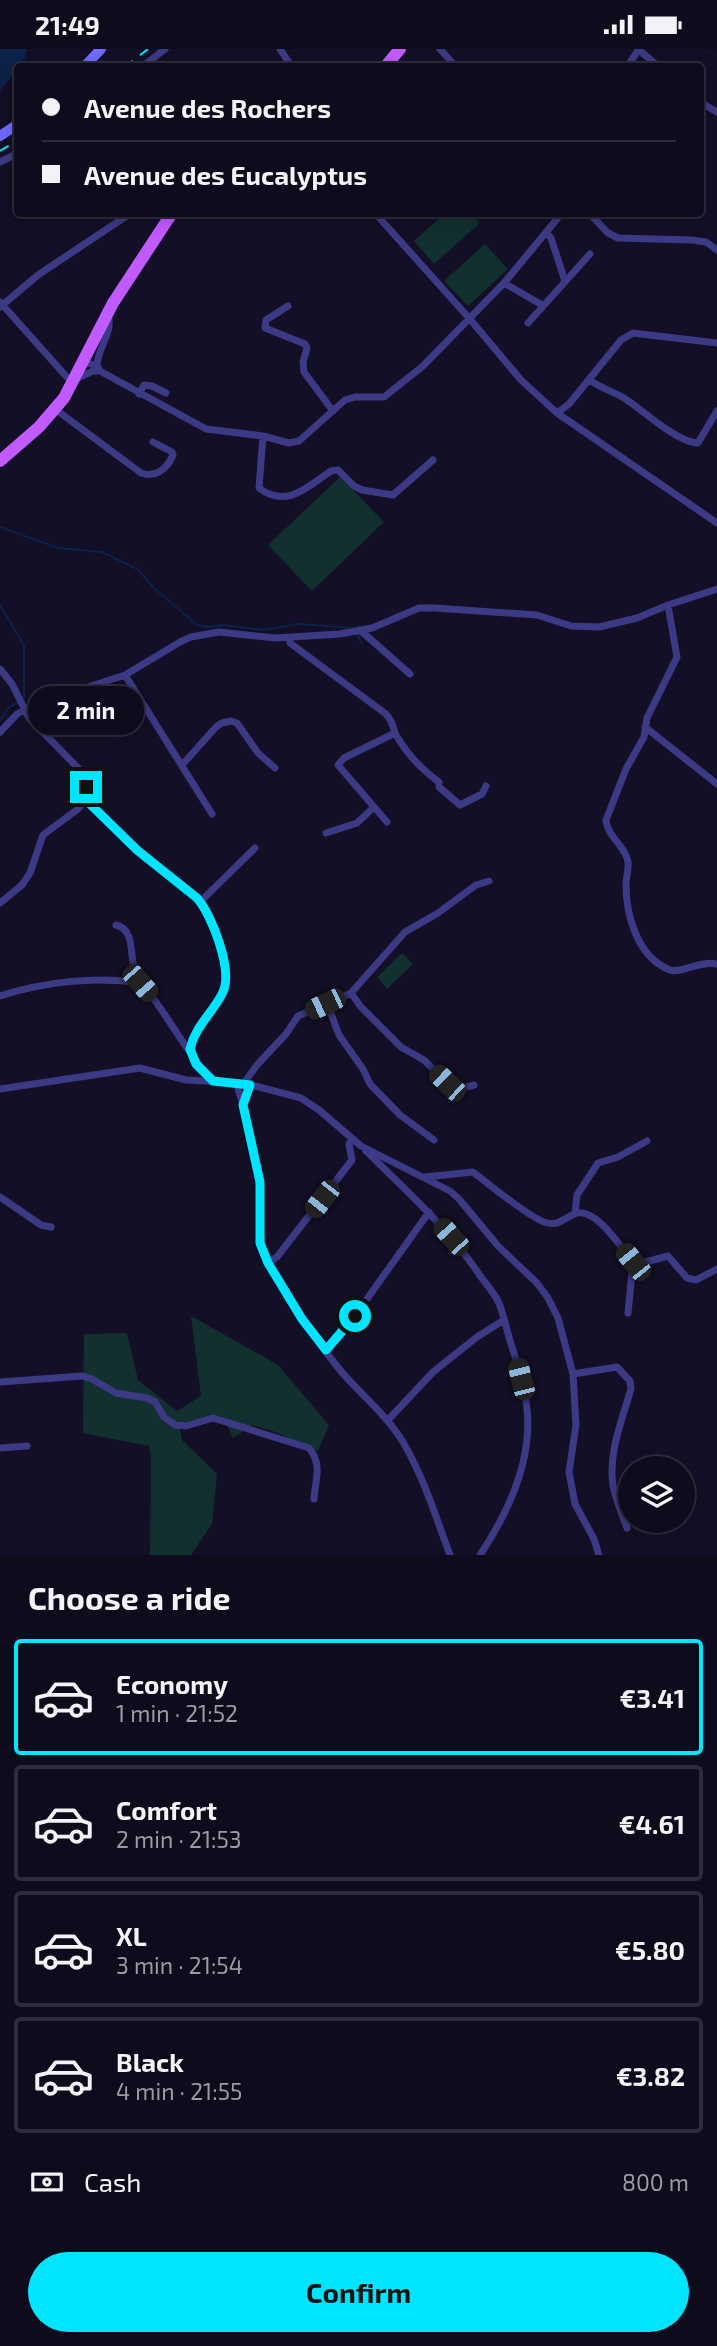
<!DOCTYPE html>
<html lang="en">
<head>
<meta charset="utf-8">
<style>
  :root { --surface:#0e0b1c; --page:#171425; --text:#f1f3f6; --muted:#9b9ba3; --line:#2e2b3b; --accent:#00e5ff }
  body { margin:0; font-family:"Exo 2",sans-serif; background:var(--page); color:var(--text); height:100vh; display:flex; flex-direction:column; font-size:26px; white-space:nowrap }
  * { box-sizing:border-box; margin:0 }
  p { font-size:23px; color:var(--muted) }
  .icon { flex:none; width:38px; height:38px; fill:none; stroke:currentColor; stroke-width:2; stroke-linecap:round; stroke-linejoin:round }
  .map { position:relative; height:1506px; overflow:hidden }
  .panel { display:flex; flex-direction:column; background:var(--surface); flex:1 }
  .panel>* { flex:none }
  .guide { position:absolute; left:14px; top:14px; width:690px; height:154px; border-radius:7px; box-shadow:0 4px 18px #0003,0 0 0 2px var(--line); display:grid; align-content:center; height:154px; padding:0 28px; background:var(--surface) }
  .tools { position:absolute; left:618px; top:1407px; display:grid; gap:14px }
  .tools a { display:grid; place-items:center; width:77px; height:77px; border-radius:50%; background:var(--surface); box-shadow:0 4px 18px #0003,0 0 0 2px var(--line); font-size:35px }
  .end { position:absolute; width:32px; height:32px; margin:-16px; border:9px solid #00e5ff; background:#111; box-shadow:0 0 0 4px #111 }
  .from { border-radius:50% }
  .bubble { position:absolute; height:49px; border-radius:24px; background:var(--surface); box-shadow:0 4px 18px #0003,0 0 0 2px var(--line); font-size:23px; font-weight:700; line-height:49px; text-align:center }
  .car { position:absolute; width:21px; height:42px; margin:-21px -10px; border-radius:9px; box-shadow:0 0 5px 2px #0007; background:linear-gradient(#222 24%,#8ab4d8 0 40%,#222 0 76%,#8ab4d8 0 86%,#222 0) }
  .guide b { display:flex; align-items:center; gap:24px; height:66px; font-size:26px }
  .guide b+b { border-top:2px solid var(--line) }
  .guide i { width:18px; height:18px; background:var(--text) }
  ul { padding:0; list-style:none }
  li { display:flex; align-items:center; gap:21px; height:116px; margin:0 14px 10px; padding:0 14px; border:4px solid var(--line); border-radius:7px }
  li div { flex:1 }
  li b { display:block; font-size:26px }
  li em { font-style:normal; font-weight:700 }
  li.selected { border-color:var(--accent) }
  li>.icon { width:63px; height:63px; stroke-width:1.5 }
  h2 { padding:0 28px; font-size:32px; line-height:84px }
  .pay { display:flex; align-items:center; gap:18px; height:77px; padding:0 28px; font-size:26px }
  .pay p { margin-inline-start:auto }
  .cta { display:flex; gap:14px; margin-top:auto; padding:14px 28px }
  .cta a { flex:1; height:80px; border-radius:42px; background:var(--accent); color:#111; font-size:28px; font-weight:700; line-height:80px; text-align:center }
  .status { display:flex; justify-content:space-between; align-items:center; height:49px; padding:0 35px; background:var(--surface); direction:ltr }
  .status svg { height:19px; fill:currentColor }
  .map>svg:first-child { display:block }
  .green { fill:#12302f }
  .water { fill:#0c2248 }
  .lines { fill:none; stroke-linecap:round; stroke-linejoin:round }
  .stream { stroke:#0c2248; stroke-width:2 }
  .street { stroke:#3d3a85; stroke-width:7 }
  .secondary { stroke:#6f6bff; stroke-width:10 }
  .primary { stroke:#c25bff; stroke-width:12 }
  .rail { stroke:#00e5ff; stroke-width:2; stroke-dasharray:10 9; stroke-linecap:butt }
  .route { stroke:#00e5ff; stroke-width:9 }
</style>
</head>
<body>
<div class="status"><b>21:49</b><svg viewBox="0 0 49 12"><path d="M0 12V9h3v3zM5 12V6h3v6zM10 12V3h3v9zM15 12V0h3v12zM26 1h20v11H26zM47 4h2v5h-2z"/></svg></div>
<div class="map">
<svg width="717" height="1506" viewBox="0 0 717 1506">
  <rect width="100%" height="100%" fill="#130f26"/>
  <path class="green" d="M444 165H471L480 174 434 215 414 192Z
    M485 195 508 220 468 257 444 232Z
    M340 428 384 473 312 542 268 496Z
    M402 904 413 915 387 940 377 928Z
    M191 1267 278 1316 329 1376 318 1402 275 1383 252 1376 233 1389 224 1369 180 1380 182 1391 217 1425 212 1475 191 1506H150L151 1409 149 1397 83 1384 84 1285 127 1284 138 1331 177 1362 201 1347Z"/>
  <path class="water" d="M0 0H27L25 9 0 42Z"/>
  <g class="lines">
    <path class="stream" d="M0 478 58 499 102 503 137 520 153 538 197 576 208 578 223 576 263 581 298 575 354 579
      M0 556 24 596V650
      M357 585 362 595
      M0 671 8 659 19 653"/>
    <path class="street" d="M280 0 292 18
      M440 0 456 18
      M638 0 659 18
      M142 18 165 0
      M627 18 639 0
      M700 53 717 63
      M0 113 18 104
      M375 164 469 269 521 331 557 364 717 474
      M589 164 608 184 618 189 692 191 706 193 717 201
      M546 183 551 189 565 232
      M504 234 542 256
      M0 253 73 335
      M288 257 266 271 265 279 305 295 307 299 303 313 304 323 333 362
      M0 258 38 226 131 164
      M528 274 590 205
      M84 313 97 317 100 322 206 380 263 387 289 394 299 392 345 351 355 348H384L423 317 504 234 562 164
      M97 317C97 299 114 283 108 266
      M76 330 93 322H100
      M590 331C600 339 612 342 624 349 643 361 676 393 698 394L717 362
      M139 345 144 336 152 337 166 344
      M55 360 141 424C156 429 167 420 173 406L172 403 153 393
      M557 364 569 355 621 291 633 284 717 294
      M263 387 259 439C287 460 307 438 331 422L338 421 354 437 362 441 393 446 433 411
      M668 556 677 608 647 669 644 688 626 720 606 771C607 787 626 798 628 813 629 820 626 828 626 835 626 866 637 908 670 921 681 925 700 911 717 915
      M360 581 410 625
      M289 589 290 594 386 665C394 674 392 677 396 686 407 705 421 720 439 733V738L460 756 482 745 486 737
      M0 620 12 635 29 669 81 722 86 739V751C109 773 131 797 156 817 171 830 194 842 205 859 215 874 228 917 225 935 222 955 196 974 190 1000
      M125 626 212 765
      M645 678 717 735
      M0 683 17 665 36 655 125 626 180 593 191 588 219 583 275 589 340 585 372 579 419 559H435L537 566 571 577 599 578 637 569 668 556 717 540
      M182 716 216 678 222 674 231 672 237 674 258 704 275 719
      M387 773 338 716 344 709 395 684
      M326 784 357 774 374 758
      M200 853 255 799
      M0 854 22 836 30 824 43 786 78 760 86 751
      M116 876C136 881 129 907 135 922 139 933 147 940 153 949 174 977 189 1007 213 1032
      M351 944 361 958 401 998 424 1011 447 1034 463 1039 474 1036
      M0 947C43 933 95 927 140 934
      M325 955 330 962 339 986 363 1020 370 1035 400 1066 434 1091
      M236 1033C246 1065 256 1100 259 1134 262 1157 257 1182 264 1205 284 1246 311 1285 340 1321 360 1345 386 1365 403 1393 425 1431 435 1466 450 1506
      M244 1034 257 1016 286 985 298 967 351 944 405 883 438 864 476 836 489 832
      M0 1040 140 1019 186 1031 244 1034 301 1049 319 1061 361 1097 450 1142 459 1150 498 1197 537 1234 548 1249 558 1269 573 1325 576 1376 569 1423 575 1455 594 1490 599 1506
      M366 1102C407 1142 449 1180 481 1228 487 1236 495 1245 499 1254 504 1267 507 1282 511 1295 517 1313 524 1333 526 1352 535 1407 510 1461 480 1506
      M425 1128 473 1123C489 1135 527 1167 544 1173 558 1178 563 1170 574 1165 595 1156 621 1199 633 1213L628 1264
      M0 1148 41 1176 51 1178
      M575 1164 577 1146 598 1114 618 1108 647 1092
      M633 1213 642 1214 668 1207 687 1229 696 1231 717 1220
      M268 1214 277 1208 352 1111 349 1095 353 1090
      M326 1301 342 1285 429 1163
      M573 1325 617 1318 630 1332 631 1340C622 1371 608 1404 613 1437 616 1451 622 1465 627 1479
      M0 1333 82 1327 92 1330 116 1344 147 1349 155 1353 164 1368 175 1376 186 1377 213 1369 309 1399C323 1416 315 1431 314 1450
      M388 1371 433 1323 477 1288 504 1271
      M0 1399 27 1397"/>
    <path class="secondary" d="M84 18 101 0
      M0 87 18 75"/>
    <path class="primary" d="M385 18 400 0
      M0 412 39 378 64 349 113 254 172 164"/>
    <path class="rail" d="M125 18 148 0
      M0 102 18 91"/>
  </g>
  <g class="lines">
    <path class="route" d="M86 738V751L137 801 197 849C212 866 233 921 223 943 213 964 195 977 190 1000L196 1015 213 1032 250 1036 243 1056 260 1133V1194L268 1214 302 1270 326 1301 355 1267"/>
  </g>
</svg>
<div class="tools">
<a><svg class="icon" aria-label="layers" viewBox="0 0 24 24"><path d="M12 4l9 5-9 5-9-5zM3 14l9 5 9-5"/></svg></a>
</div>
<i class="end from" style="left:355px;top:1267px"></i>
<i class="end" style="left:86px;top:738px"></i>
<div class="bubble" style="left:28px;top:637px;width:116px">2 min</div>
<i class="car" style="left:140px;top:934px;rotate:139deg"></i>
<i class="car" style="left:325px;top:955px;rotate:245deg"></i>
<i class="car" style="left:447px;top:1034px;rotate:314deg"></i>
<i class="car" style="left:322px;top:1150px;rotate:218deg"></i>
<i class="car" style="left:451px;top:1188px;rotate:318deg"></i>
<i class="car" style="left:633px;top:1213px;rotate:321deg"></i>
<i class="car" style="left:521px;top:1330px;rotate:346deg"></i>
<div class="guide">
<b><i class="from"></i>Avenue des Rochers</b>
<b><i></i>Avenue des Eucalyptus</b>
</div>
</div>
<section class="panel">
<h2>Choose a ride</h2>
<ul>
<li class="selected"><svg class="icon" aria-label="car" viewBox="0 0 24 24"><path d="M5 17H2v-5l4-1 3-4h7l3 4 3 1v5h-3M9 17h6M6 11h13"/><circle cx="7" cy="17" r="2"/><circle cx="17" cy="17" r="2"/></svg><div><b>Economy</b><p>1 min · 21:52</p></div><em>€3.41</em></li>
<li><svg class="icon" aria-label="car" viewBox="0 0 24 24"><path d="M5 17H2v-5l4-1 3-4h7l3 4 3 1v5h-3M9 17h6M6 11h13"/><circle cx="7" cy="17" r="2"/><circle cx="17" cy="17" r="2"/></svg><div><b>Comfort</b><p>2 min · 21:53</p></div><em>€4.61</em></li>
<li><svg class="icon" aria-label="car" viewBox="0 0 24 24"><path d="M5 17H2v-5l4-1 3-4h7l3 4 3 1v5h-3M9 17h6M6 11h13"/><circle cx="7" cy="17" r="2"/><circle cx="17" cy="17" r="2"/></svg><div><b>XL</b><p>3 min · 21:54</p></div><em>€5.80</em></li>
<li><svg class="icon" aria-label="car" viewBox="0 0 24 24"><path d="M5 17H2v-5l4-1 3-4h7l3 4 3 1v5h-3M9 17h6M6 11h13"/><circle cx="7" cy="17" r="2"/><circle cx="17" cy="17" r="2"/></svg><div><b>Black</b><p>4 min · 21:55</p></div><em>€3.82</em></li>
</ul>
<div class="pay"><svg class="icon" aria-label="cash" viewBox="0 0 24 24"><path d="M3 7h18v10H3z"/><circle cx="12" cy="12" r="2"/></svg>Cash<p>800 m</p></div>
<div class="cta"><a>Confirm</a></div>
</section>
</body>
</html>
